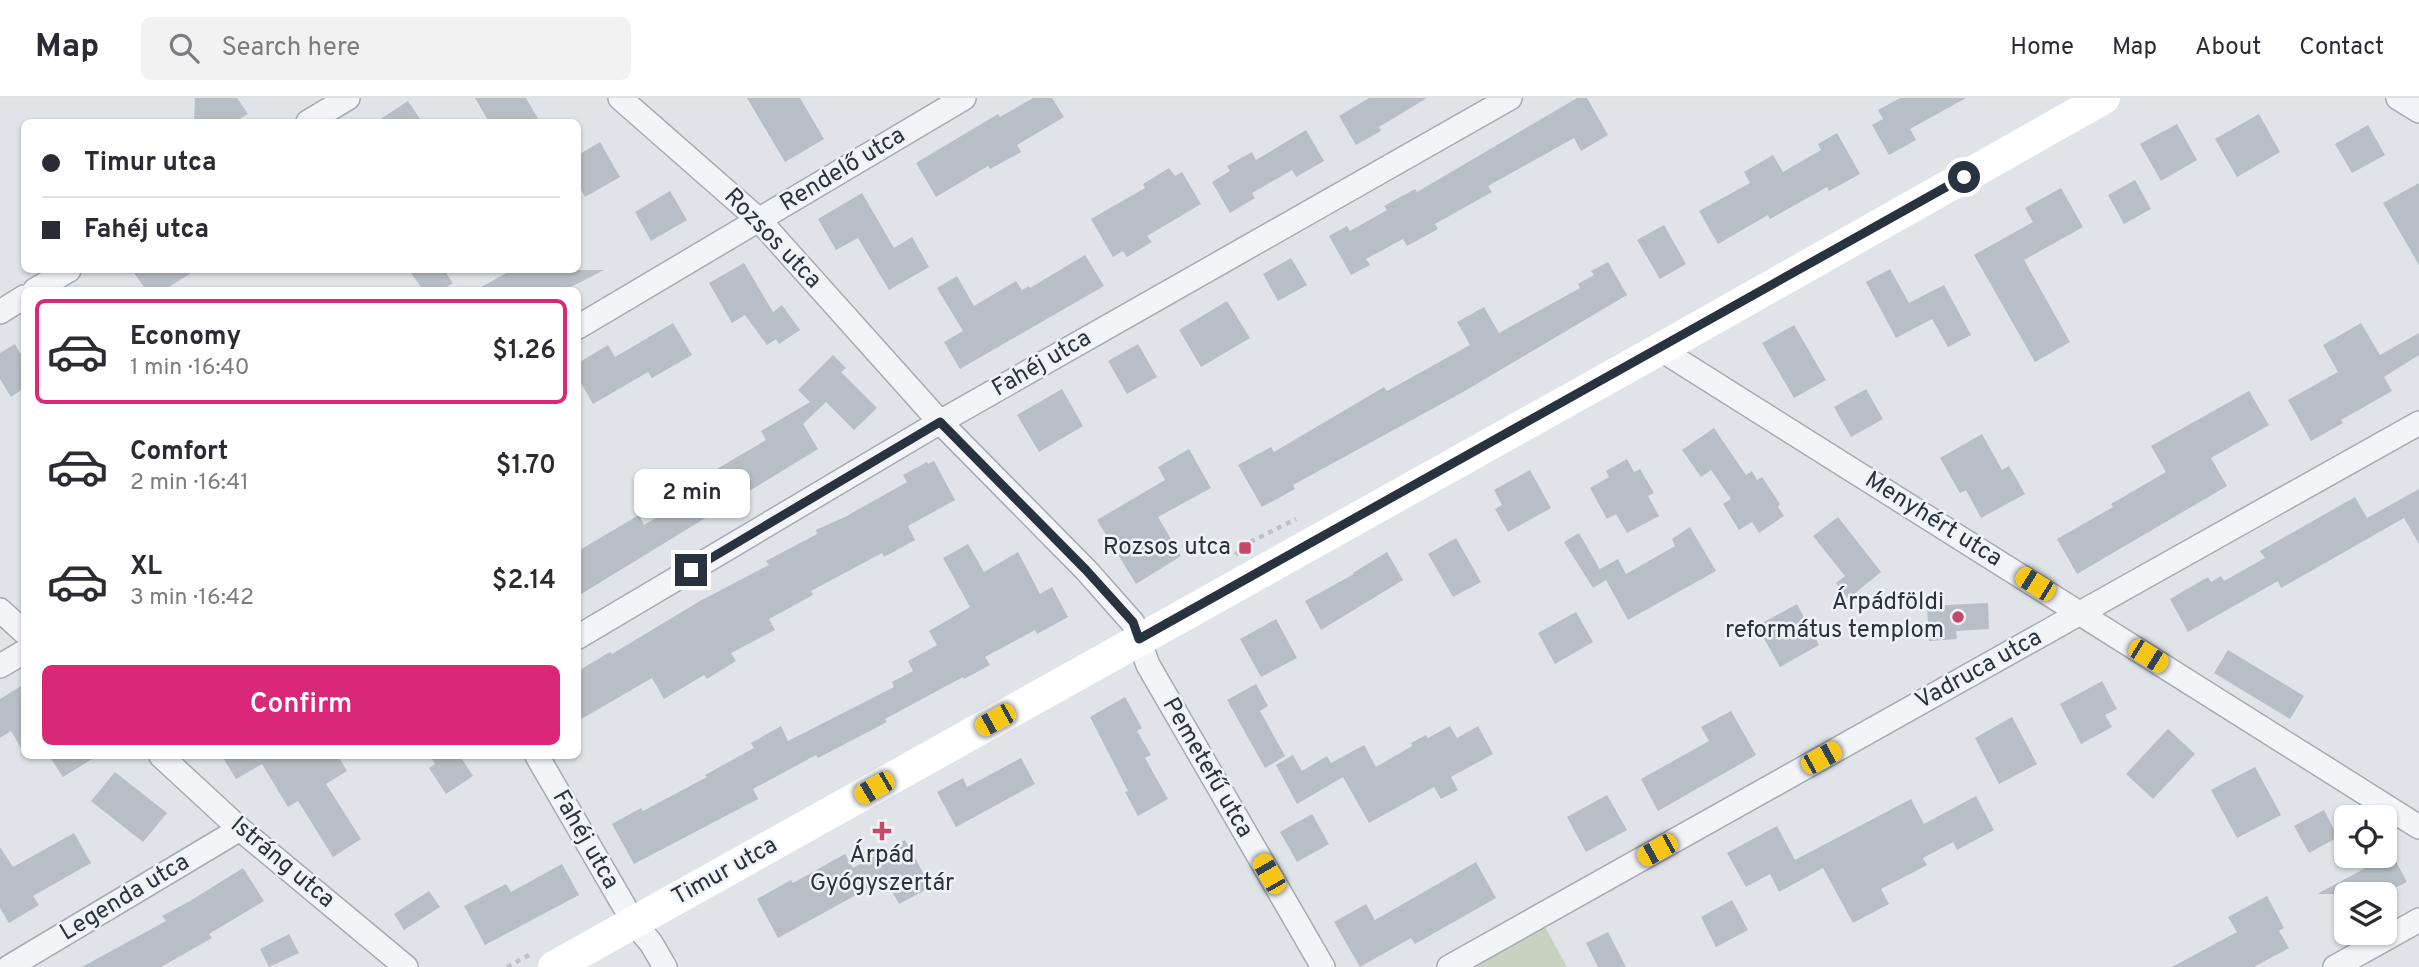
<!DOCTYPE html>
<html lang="en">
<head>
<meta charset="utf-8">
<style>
  :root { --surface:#fff; --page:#f2f2f3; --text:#2b2b33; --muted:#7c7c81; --line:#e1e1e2; --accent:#db2777 }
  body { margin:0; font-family:Overpass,sans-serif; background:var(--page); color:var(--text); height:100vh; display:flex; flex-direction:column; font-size:26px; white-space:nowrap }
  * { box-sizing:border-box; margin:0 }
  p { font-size:23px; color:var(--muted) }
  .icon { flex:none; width:38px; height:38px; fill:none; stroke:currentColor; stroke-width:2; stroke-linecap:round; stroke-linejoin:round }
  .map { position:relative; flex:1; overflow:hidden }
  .sheet { position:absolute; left:21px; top:189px; width:560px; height:472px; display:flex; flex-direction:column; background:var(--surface); border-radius:10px; box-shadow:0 2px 5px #0004 }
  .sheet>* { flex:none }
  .hud { position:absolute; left:21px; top:21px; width:560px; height:154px; border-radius:10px; box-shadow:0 2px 5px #0004; display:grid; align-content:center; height:154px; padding:0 21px; background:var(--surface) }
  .tools { position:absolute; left:2334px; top:707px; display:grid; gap:14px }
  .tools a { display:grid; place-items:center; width:63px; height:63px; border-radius:10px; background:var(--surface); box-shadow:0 2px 5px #0004; font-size:35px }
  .end { position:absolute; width:32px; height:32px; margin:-16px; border:9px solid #29333f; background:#fff; box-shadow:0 0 0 4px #fff }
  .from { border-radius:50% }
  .bubble { position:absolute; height:49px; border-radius:10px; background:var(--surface); box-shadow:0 2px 5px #0004; font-size:23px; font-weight:600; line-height:49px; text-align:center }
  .car { position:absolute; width:21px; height:42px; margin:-21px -10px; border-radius:9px; box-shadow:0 0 5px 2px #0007; background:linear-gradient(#f5c518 24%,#345 0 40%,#f5c518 0 76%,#345 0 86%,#f5c518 0) }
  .hud b { display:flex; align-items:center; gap:24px; height:66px; font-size:26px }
  .hud b+b { border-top:2px solid var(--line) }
  .hud i { width:18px; height:18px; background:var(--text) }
  ul { padding:12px 0 0; list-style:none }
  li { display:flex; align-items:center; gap:21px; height:105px; margin:0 14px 10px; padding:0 7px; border:4px solid transparent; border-radius:10px }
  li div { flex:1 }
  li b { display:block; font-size:26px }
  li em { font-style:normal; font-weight:600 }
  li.active { border-color:var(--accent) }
  li>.icon { width:63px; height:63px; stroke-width:1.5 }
  .button { display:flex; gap:14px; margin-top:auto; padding:14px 21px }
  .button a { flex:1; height:80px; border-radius:10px; background:var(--accent); color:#fff; font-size:28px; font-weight:600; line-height:80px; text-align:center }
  header { display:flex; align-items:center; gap:42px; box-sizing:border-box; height:98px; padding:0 35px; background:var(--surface); border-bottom:2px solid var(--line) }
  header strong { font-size:33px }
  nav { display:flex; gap:38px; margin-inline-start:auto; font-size:24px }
  .search { width:490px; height:63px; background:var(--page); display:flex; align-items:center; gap:18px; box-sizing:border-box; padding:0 24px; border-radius:10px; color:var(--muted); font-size:26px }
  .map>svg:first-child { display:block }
  .green { fill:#c7d2c1 }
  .building { fill:#b7bec5 }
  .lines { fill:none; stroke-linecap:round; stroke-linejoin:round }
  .street-casing { stroke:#a5abb3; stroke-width:26 }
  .path { stroke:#bec2c7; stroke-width:4.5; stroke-dasharray:5 5; stroke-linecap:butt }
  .street { stroke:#f3f4f7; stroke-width:23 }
  .secondary { stroke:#fff; stroke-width:32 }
  .route { stroke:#29333f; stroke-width:9 }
  .poi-dot { fill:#ca4867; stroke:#eff3f6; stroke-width:2.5 }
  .labels { text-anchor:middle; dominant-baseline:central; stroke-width:5; stroke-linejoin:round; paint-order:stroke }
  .street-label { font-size:24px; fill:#29333f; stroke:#eff3f6 }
  .poi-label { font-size:24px; fill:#29333f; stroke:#eff3f6; text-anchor:end }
</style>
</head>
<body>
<header>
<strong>Map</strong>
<div class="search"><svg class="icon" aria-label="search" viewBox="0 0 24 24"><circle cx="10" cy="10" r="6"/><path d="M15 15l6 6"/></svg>Search here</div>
<nav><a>Home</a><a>Map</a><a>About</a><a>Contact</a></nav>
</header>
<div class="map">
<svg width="2419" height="869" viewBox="0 0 2419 869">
  <rect width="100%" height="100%" fill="#e0e4e9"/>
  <path class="green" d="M1539 818 1567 869H1449Z"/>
  <path class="building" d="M195 0H237L248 16 234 24H194Z
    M475 0H526L540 24H489Z
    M747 0H800L824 41 785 64Z
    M1033 0H1052L1064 19 1017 47 1021 54 990 71 988 68 936 99 916 65 998 16 1000 19Z
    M1369 0H1427L1379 29 1381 33 1356 47 1339 18Z
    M1577 0H1587L1608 37 1581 53 1574 40 1488 88 1492 94 1435 126 1438 131 1407 148 1403 141 1366 161 1370 167 1351 177 1329 138 1347 128 1350 133 1387 112 1384 108 1415 91 1417 94Z
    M1900 0H1966L1910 31 1916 42 1889 57 1872 27 1883 21 1878 12Z
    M408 3 422 24H376Z
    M2259 16 2280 54 2237 79 2215 41Z
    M2177 26 2197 62 2161 83 2140 46Z
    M2368 27 2385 57 2352 75 2335 46Z
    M1306 32 1324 63 1296 79 1292 72 1252 95 1255 100 1230 115 1212 84 1230 73 1227 68 1252 54 1256 62Z
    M1837 35 1860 76 1829 93 1827 89 1770 121 1768 117 1718 146 1699 113 1750 85 1744 74 1773 57 1783 74 1821 52 1818 46Z
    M600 44 620 79 585 99 578 86V57Z
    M1169 70 1175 78 1182 74 1201 106 1147 138 1152 144 1127 159 1123 153 1113 159 1091 121 1145 90 1143 86Z
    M2135 82 2151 111 2124 126 2108 97Z
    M2419 85V167L2383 105Z
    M2061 90 2083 129 2024 162 2070 244 2035 264 1974 157 2033 124 2025 110Z
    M670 93 687 122 651 143 635 114Z
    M862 95 894 150 912 139 929 169 889 192 858 140 836 152 818 121Z
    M1664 127 1686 166 1660 181 1637 142Z
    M1085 157 1104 188 960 271 944 244 963 233 937 190 957 178 974 208 1016 183 1022 192 1029 188 1030 190Z
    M1291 160 1307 187 1278 203 1263 176Z
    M1608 164 1627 197 1463 294 1293 387 1295 391 1262 409 1238 367 1271 349 1274 354 1384 289 1387 293 1470 247 1457 224 1484 209 1499 235 1580 190 1578 186 1594 177 1591 173Z
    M744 165 773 214 782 207 800 232 779 246 776 241 767 247 745 217 732 225 709 185Z
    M1890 171 1909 205 1944 187 1971 237 1948 249 1932 221 1896 240 1866 184Z
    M132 172H196L164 192H146Z
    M409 172H444L453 185 442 192H423Z
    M512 172H604L565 192H476Z
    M1227 203 1250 240 1201 269 1179 232Z
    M673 225 692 257 652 280 648 274 593 306 578 280V265L608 247 615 259Z
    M2361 225 2380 257 2419 235V257L2384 279 2392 293 2341 322 2343 325 2311 343 2288 302 2338 274 2323 247Z
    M1794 227 1826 282 1794 300 1762 245Z
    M15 246 24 262V290L11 299 0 281V255Z
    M1138 246 1157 279 1127 296 1108 263Z
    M833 257 846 270 841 274 877 310 854 332 826 304 803 326 818 351 578 498V453L639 417 644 427 716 385 710 375 766 342 761 333 810 304 798 292Z
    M1062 291 1083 328 1039 354 1017 317Z
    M1866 291 1883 321 1851 339 1834 309Z
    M2249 293 2269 327 2211 360 2227 388 2077 476 2057 441 2113 409 2111 406 2166 374 2151 348Z
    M1714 330 1746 377 1752 373 1757 382 1762 379 1780 406 1778 409 1784 418 1759 435 1752 424 1739 432 1723 406 1731 401 1711 372 1701 379 1682 352Z
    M1982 336 2002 372 2009 368 2025 396 1981 420 1966 392 1960 395 1940 360Z
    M1189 351 1211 390 1158 419 1181 458 1136 486 1097 422 1165 382 1158 369Z
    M1627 361 1634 374 1640 371 1654 395 1648 398 1659 418 1627 435 1616 416 1607 421 1590 390 1609 379 1606 373Z
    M934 363 955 402 908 428 915 442 884 459 882 455 811 493 813 497 769 521 775 532 731 555 736 563 707 581 704 577 664 601 652 580 578 623V573L610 554 612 556 700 503 769 467 766 463 817 436 816 432 845 419 907 384 903 377 927 364 928 366Z
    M1530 372 1551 410 1508 434 1495 411 1502 407 1494 392Z
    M2419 391V446L2404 420 2281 490 2278 483 2188 534 2170 501 2208 479 2211 484 2221 478 2224 483 2265 460 2260 453 2355 399 2367 420Z
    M1838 419 1881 474 1848 501 1836 485 1845 478 1813 438Z
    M1690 429 1716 473 1628 522 1600 471 1618 461 1626 476 1675 448 1672 441Z
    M1579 435 1606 482 1593 490 1564 444Z
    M1456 440 1481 484 1453 499 1428 456Z
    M968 446 984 474 1018 454 1040 496 1052 489 1068 519 1037 536 1035 532 985 559 990 567 964 581 963 579 885 621 887 624 818 660 816 657 753 691 758 701 634 766 612 726 641 710 643 713 707 679 705 677 754 650 751 645 781 628 788 643 894 589 892 584 913 573 908 563 937 547 929 533 970 509 943 460Z
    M1387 454 1403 482 1321 532 1305 503 1354 476 1353 475Z
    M1988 505 1989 531 1956 533 1957 541 1929 543 1927 508Z
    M1797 506 1819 547 1780 569 1757 528Z
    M1576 514 1593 544 1555 566 1538 535Z
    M1276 521 1297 560 1261 579 1240 541Z
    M2228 552 2304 598 2290 621 2214 575Z
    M2102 583 2117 611 2105 617 2112 629 2081 646 2060 606Z
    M24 586V655L11 633 0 640V601Z
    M1256 586 1268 608 1260 613 1285 658 1265 670 1227 602Z
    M1125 599 1142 630 1137 633 1151 657 1145 660 1168 701 1138 718 1125 694 1128 693 1090 619Z
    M1731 613 1756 657 1658 713 1641 681 1709 643 1701 629Z
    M2012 619 2037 666 1999 686 1975 640Z
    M1450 628 1457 640 1478 628 1493 656 1451 679 1458 692 1441 701 1434 689 1369 725 1343 679 1297 706 1276 667 1293 657 1302 673 1327 658 1331 665 1364 647 1376 669 1412 648 1411 645 1426 637 1428 640Z
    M2168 631 2195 656 2153 701 2126 676Z
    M49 658H97L63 679Z
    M222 658H338L347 673 326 686 361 741 333 759 298 703 288 709 262 666 236 681Z
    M430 658H460L473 678 446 696 429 670 435 666Z
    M1021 660 1035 686 956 729 937 694 963 680 967 689Z
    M2255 669 2281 717 2237 740 2211 692Z
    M115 674 167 715 143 744 91 703Z
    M1607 697 1627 732 1586 754 1567 719Z
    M1976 698 1994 732 1957 752 1953 744 1923 760 1927 767 1881 791 1889 806 1853 825 1823 770 1779 794 1770 776 1746 789 1727 755 1777 728 1795 762 1911 701 1924 726Z
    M2324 712 2338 739 2309 755 2294 728Z
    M1312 716 1329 746 1297 764 1280 734Z
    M74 735 91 765 33 798 39 807 9 825 0 810V749L13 769Z
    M905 742 931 789 899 806 885 781 778 840 757 801 791 782 793 785 845 756 853 770Z
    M2392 756 2407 784 2383 796H2317Z
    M1476 764 1496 800 1415 846 1411 840 1360 869 1334 824 1366 806 1375 822Z
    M562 766 579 797 485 847 464 808 506 786 511 794Z
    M243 770 264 803 209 836 212 840 161 869H82L166 823 162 818 190 803Z
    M429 793 440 809 404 832 394 816Z
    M2267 798 2284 830 2279 833 2289 850 2254 869H2172L2237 834 2228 819Z
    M1732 802 1748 832 1716 849 1701 819Z
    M1608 834 1626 869H1598L1586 845Z
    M289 836 299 855 269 869 260 851Z"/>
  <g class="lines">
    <defs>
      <path id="street" d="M620 0 759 122 940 324 1086 472 1133 525 1148 567 1323 869
        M2398 0 2419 13
        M308 24 348 0
        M35 192 69 172
        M0 214 24 199
        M578 229 964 0
        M1660 251 2419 729
        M0 512 24 534
        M578 539 940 324 1510 0
        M0 568 24 554
        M161 658 240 731 406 869
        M537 658 634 825 651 845 665 869
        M9 869 240 731
        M1449 869 2419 325
        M2335 869 2419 822"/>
    </defs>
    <use href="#street" class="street-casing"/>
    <path class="path" d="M1236 457 1242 448 1296 421
      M507 869 531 856"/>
    <use href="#street" class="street"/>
    <path class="secondary" d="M554 869 1660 251 2104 0"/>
  </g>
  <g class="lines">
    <path class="route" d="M691 472 940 324 1086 472 1133 524 1139 541 1964 79"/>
  </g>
  <g class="poi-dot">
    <rect x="1238" y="443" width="14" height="14" rx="3.5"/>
    <circle cx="1958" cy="519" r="7"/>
    <path d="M878.5 722.5h7v7h7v7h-7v7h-7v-7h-7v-7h7z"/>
  </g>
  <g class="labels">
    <g class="street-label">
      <text transform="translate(843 72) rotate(-31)">Rendelő utca</text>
      <text transform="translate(772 141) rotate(46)">Rozsos utca</text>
      <text transform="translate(1042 266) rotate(-30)">Fahéj utca</text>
      <text transform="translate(1933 422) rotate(32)">Menyhért utca</text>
      <text transform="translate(1979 572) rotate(-29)">Vadruca utca</text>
      <text transform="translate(1207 670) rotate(60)">Pemetefű utca</text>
      <text transform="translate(585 742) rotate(60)">Fahéj utca</text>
      <text transform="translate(282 765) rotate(40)">Istráng utca</text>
      <text transform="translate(725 774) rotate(-29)">Timur utca</text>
      <text transform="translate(125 800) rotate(-31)">Legenda utca</text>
    </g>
    <g class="poi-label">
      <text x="1231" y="450">Rozsos utca</text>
      <text x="1944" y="505">Árpádföldi<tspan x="1944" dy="28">református templom</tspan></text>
      <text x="882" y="758" text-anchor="middle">Árpád<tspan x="882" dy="28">Gyógyszertár</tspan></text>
    </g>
  </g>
</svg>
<div class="tools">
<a><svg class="icon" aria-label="locate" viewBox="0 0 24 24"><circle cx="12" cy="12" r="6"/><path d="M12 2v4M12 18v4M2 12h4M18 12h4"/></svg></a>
<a><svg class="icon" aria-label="layers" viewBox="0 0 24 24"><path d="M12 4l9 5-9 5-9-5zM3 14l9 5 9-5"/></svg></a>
</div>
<i class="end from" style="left:1964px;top:79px"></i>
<i class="end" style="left:691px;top:472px"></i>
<div class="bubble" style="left:634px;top:371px;width:116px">2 min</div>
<i class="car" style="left:2035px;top:486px;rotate:302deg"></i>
<i class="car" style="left:2148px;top:558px;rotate:122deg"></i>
<i class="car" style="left:995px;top:622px;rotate:241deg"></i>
<i class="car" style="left:1821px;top:660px;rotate:61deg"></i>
<i class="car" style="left:874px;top:690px;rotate:240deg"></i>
<i class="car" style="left:1657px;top:752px;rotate:241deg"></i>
<i class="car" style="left:1269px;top:776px;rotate:330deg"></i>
<div class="hud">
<b><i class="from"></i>Timur utca</b>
<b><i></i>Fahéj utca</b>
</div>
<section class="sheet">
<ul>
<li class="active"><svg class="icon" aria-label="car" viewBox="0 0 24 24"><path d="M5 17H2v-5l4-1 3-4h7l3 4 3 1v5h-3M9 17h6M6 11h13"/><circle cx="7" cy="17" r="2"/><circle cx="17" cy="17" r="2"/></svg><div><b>Economy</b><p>1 min · 16:40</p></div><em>$1.26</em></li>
<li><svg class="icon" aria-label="car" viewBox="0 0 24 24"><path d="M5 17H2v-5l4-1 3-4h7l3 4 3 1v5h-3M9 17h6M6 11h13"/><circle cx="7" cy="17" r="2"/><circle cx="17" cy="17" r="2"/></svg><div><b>Comfort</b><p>2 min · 16:41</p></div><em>$1.70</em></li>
<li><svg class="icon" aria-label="car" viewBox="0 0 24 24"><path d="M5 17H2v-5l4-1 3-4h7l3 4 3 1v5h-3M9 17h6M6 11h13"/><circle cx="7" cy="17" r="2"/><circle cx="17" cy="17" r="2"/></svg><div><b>XL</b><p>3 min · 16:42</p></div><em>$2.14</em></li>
</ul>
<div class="button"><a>Confirm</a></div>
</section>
</div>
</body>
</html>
